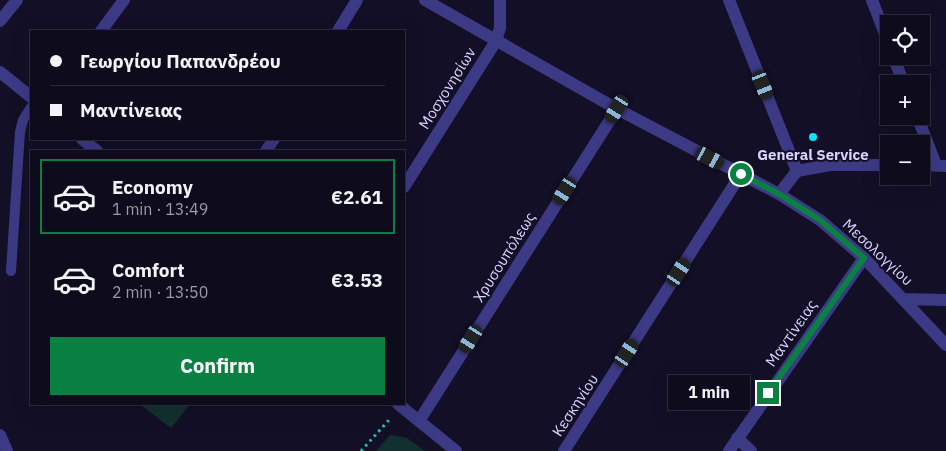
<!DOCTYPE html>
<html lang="en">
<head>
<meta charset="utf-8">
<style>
  :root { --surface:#0e0b1c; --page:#1c1929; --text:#f1f3f6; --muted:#9b9ba3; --line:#2e2b3b; --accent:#0b8043 }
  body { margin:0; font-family:"IBM Plex Sans",sans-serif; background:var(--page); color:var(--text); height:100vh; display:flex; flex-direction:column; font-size:19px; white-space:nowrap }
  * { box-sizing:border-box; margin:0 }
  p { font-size:16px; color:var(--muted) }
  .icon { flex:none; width:28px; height:28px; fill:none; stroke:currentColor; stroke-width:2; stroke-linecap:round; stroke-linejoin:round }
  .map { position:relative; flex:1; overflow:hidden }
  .side { position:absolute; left:30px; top:150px; width:375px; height:255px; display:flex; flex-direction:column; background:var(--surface); border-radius:0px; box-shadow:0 5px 20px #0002,0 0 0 1px var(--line) }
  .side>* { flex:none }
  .guide { position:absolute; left:30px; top:30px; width:375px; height:110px; border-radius:0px; box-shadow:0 5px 20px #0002,0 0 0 1px var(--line); display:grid; align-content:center; height:110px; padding:0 20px; background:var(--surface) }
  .fabs { position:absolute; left:880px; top:15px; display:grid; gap:10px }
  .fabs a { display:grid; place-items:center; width:50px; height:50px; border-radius:0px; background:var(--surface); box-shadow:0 5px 20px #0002,0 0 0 1px var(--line); font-size:25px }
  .end { position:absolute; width:22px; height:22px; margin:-11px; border:6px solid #0b8043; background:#fff; box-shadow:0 0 0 2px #fff }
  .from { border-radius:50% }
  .bubble { position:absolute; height:35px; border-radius:0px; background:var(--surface); box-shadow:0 5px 20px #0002,0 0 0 1px var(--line); font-size:16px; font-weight:700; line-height:35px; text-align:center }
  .car { position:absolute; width:15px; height:30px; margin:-15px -8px; border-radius:6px; box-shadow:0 0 4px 1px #0007; background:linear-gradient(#222 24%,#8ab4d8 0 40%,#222 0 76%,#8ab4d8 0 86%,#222 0) }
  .guide b { display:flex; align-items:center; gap:18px; height:48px; font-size:19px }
  .guide b+b { border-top:1px solid var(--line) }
  .guide i { width:12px; height:12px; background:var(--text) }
  ul { padding:9px 0 0; list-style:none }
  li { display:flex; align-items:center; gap:15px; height:75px; margin:0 10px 8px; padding:0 10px; border:2px solid transparent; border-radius:0px }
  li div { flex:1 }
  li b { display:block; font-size:19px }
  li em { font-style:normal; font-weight:700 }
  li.current { border-color:var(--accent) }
  li>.icon { width:45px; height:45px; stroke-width:1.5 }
  .button { display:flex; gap:10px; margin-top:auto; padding:10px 20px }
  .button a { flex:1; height:58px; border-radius:0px; background:var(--accent); color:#fff; font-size:20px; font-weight:700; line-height:58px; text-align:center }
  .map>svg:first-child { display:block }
  .green { fill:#12302f }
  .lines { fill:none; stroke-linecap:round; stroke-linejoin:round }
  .path { stroke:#2fb8b0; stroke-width:3; stroke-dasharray:2.5 4; stroke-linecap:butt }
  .service { stroke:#3d3a85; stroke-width:10 }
  .minor { stroke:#3d3a85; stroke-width:12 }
  .tertiary { stroke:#3d3a85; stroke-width:12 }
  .route { stroke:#0b8043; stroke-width:6 }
  .poi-dot { fill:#00e5ff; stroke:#130f26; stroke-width:2 }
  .labels { text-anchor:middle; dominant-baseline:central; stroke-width:4; stroke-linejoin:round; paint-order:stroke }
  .street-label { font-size:15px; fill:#d9d4ff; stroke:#130f26 }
  .poi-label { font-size:15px; font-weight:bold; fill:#d9d4ff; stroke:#130f26 }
</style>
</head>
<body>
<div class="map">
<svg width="946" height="451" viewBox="0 0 946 451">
  <rect width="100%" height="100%" fill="#130f26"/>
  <path class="green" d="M139 404H190L171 428Z
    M390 435 407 438 425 451H376Z"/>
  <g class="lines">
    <path class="path" d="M361 451 389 420"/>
    <path class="service" d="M11 271 20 132 23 120 31 107"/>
    <path class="minor" d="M425 0 617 109 779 194 820 220 864 258 946 345
      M729 0 797 171
      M872 0 889 44
      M0 21 17 0
      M101 31 124 0
      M338 31 357 0
      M893 56 904 84
      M0 72 31 97
      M917 116 936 165
      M82 139 97 151
      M266 151 274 139
      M921 165 946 166
      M404 187 496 41 500 28V0
      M779 194 797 171 830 165H889
      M904 299 946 300
      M398 404 456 451
      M419 421 617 109
      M737 438 751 451
      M564 451 741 174
      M729 451 864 258"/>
    <path class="tertiary" d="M0 435 7 451"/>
  </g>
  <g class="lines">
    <path class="route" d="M741 174 779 194 820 220 864 258 768 393"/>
  </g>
  <circle class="poi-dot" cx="813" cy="137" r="5"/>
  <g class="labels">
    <g class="street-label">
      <text transform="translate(447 88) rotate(-58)">Μοσχονησίων</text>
      <text transform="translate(878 252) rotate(43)">Μεσολογγίου</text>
      <text transform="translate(504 257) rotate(-58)">Χρυσουπόλεως</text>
      <text transform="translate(791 333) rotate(-55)">Μαντίνειας</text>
      <text transform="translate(575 405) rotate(-57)">Κεσκηνίου</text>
    </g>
    <g class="poi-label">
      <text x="813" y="154">General Service</text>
    </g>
  </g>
</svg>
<div class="fabs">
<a><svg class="icon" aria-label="locate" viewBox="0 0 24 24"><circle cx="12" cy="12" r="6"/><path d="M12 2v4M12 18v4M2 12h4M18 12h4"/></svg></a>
<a>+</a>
<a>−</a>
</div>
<i class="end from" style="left:741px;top:174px"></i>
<i class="end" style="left:768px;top:393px"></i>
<div class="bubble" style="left:668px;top:375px;width:82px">1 min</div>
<i class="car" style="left:763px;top:85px;rotate:158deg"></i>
<i class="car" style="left:617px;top:109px;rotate:212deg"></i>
<i class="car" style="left:710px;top:158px;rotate:118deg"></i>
<i class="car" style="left:565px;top:191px;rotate:212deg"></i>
<i class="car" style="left:679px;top:272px;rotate:33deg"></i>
<i class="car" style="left:471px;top:339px;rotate:212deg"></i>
<i class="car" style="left:627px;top:353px;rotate:33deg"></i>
<div class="guide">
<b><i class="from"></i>Γεωργίου Παπανδρέου</b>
<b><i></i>Μαντίνειας</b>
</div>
<section class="side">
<ul>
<li class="current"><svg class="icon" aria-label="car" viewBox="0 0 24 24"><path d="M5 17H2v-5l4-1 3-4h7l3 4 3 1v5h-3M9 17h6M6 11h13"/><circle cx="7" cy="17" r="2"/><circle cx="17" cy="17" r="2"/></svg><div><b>Economy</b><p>1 min · 13:49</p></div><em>€2.61</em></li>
<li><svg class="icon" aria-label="car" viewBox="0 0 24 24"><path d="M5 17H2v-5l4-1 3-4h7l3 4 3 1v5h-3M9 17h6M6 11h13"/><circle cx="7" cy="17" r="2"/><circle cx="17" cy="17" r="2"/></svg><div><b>Comfort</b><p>2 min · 13:50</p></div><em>€3.53</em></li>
</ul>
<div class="button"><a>Confirm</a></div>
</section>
</div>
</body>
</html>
